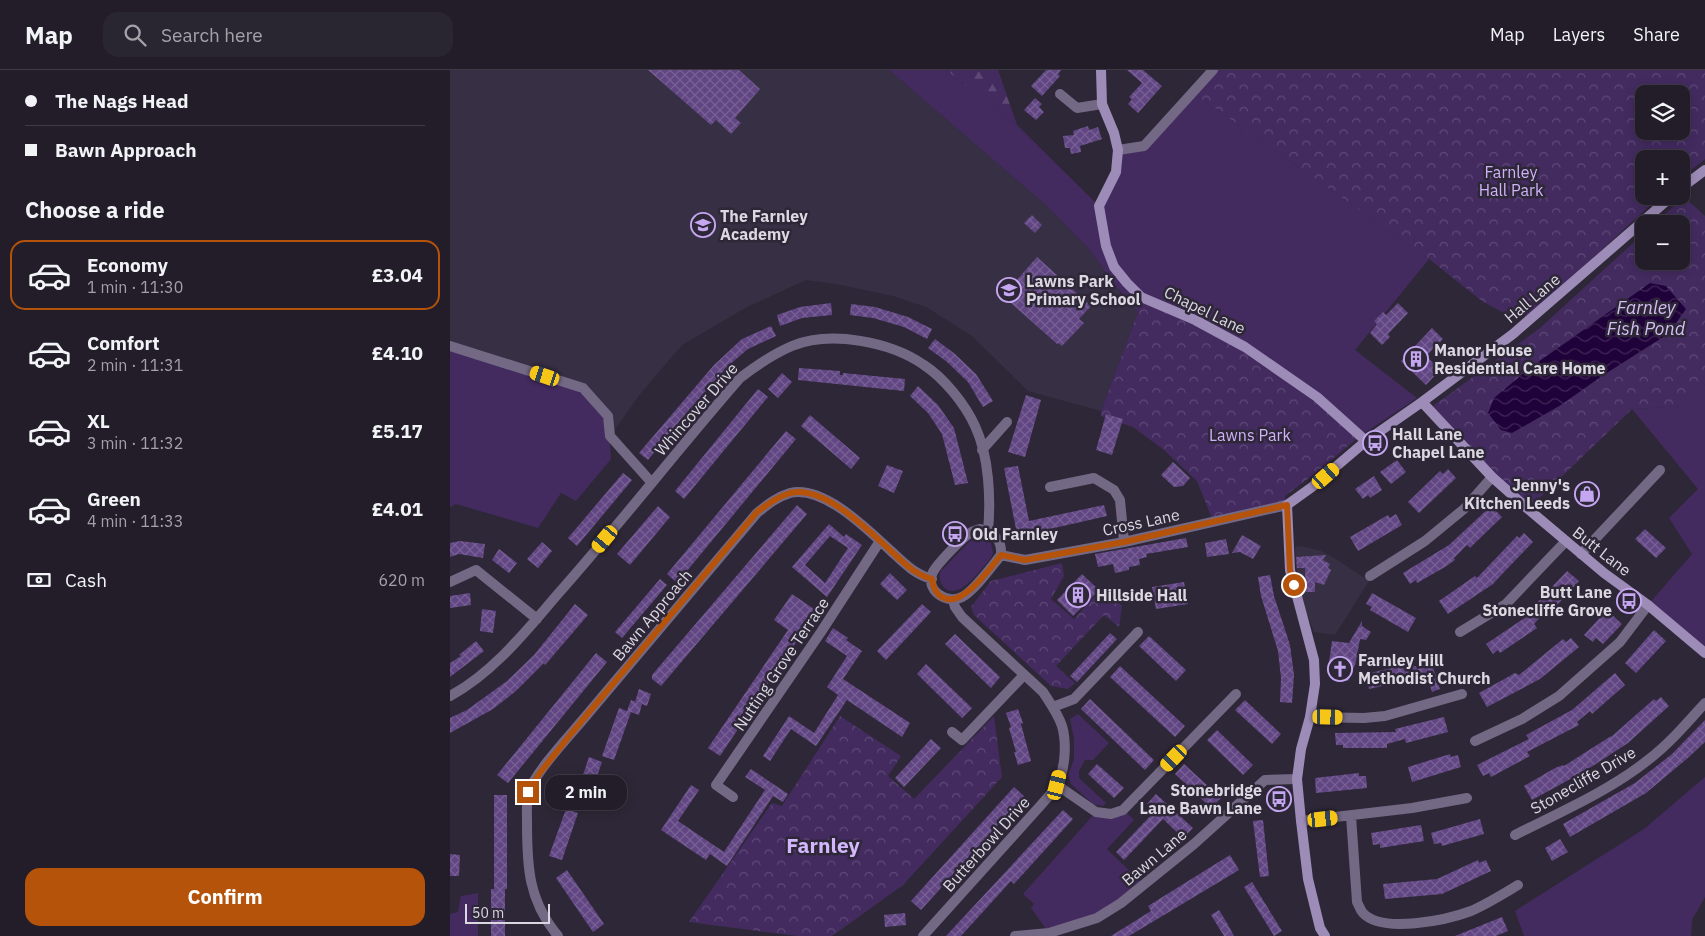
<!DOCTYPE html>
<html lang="en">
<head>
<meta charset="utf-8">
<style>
  :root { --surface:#221d29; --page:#2a2631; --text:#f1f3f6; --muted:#a2a2a8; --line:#3f3b46; --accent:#b45309 }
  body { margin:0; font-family:"IBM Plex Sans",sans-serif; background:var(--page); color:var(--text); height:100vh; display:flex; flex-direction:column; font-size:19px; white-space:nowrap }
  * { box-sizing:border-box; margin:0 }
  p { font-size:16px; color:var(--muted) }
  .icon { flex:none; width:28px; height:28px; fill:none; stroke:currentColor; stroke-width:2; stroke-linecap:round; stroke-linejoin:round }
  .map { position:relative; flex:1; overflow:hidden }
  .side { display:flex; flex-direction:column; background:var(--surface); width:450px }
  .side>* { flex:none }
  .hud { display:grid; align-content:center; height:110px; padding:0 25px; background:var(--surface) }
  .fabs { position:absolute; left:1185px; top:15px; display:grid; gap:10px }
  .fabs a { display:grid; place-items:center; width:55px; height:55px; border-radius:10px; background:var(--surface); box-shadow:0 2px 12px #0003,0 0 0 1px var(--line); font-size:25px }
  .scale { position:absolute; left:15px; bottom:12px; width:85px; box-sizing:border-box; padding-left:5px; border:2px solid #dbd8e2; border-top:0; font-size:14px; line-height:18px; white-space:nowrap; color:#dbd8e2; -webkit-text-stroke:4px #2e2737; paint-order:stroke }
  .end { position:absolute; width:22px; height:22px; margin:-11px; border:6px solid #b45309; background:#fff; box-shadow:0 0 0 2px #fff }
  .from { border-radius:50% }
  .bubble { position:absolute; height:35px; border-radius:15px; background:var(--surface); box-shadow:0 2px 12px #0003,0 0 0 1px var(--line); font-size:16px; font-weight:800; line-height:35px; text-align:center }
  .car { position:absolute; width:15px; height:30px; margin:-15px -8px; border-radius:6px; box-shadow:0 0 4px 1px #0007; background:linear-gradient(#f5c518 24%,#345 0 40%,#f5c518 0 76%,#345 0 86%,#f5c518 0) }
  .hud b { display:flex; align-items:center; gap:18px; height:48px; font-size:19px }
  .hud b+b { border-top:1px solid var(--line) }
  .hud i { width:12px; height:12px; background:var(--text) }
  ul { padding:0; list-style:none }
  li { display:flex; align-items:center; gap:15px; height:70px; margin:0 10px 8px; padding:0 15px; border:2px solid transparent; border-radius:15px }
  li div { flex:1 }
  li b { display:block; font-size:19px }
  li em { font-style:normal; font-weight:800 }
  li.selected { border-color:var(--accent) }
  li>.icon { width:45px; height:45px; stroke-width:1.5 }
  h2 { padding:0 25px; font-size:22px; line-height:60px }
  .pay { display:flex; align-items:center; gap:12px; height:55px; padding:0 25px; font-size:19px }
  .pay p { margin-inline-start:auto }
  .action { display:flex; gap:10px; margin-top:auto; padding:10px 25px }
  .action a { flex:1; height:58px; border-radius:15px; background:var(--accent); color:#fff; font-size:20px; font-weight:800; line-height:58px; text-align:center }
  header { display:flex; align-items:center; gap:30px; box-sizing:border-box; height:70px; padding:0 25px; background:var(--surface); border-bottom:1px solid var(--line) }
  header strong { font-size:24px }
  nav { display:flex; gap:28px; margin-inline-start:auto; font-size:18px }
  .search { width:350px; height:45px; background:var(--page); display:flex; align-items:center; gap:12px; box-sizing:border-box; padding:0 18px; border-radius:15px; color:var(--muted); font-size:19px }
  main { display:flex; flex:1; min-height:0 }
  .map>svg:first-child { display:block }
  .built { fill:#372f44 }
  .grass { fill:#432b60 }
  .forest { fill:url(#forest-firs) }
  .park { fill:url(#park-crowns); fill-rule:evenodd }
  .water { fill:url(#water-waves) }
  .building { fill:url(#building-cross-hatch); fill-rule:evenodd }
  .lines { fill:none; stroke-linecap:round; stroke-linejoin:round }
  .street { stroke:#746985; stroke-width:10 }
  .secondary { stroke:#9d8cb8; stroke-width:10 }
  .route { stroke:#b45309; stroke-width:6 }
  .labels { text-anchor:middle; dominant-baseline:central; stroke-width:5; stroke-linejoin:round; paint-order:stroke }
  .park-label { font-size:16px; fill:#cfb2fa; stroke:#2e2737 }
  .poi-label { font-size:16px; font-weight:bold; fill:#dbd8e2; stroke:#2e2737; text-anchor:start }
  .street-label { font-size:16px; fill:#dbd8e2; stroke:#2e2737 }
  .water-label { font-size:18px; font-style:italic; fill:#d3bef4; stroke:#2e2737 }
  .district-label { font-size:21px; font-weight:bold; fill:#d3b7fd; stroke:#2e2737 }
</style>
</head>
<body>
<header>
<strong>Map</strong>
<div class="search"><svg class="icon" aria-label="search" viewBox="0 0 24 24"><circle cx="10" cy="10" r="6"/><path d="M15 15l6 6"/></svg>Search here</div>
<nav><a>Map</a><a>Layers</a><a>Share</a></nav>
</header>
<main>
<section class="side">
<div class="hud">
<b><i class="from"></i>The Nags Head</b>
<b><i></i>Bawn Approach</b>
</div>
<h2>Choose a ride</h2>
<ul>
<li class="selected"><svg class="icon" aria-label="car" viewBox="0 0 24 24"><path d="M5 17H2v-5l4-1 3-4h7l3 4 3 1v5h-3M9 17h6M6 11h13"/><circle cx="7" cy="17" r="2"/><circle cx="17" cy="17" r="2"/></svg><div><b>Economy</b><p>1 min · 11:30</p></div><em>£3.04</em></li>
<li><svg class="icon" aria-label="car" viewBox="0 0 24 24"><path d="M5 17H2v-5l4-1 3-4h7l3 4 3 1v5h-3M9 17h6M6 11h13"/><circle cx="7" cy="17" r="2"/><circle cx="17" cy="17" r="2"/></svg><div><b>Comfort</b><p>2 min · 11:31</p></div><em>£4.10</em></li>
<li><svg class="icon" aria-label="car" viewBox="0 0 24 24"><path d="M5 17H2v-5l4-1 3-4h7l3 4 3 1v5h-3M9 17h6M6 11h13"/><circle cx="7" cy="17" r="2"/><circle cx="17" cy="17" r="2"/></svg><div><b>XL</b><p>3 min · 11:32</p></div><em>£5.17</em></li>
<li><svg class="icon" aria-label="car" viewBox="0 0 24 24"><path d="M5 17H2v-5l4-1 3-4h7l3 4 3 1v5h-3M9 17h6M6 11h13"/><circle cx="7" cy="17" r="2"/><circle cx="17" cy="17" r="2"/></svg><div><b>Green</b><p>4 min · 11:33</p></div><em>£4.01</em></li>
</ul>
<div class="pay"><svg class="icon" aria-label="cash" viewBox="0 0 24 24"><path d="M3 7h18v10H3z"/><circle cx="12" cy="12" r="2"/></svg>Cash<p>620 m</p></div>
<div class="action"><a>Confirm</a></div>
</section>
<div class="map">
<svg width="1255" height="866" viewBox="0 0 1255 866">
  <defs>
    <pattern id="forest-firs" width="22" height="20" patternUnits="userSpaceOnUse" patternTransform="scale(1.25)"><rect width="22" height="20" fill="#432b60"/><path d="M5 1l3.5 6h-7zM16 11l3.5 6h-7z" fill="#5e4976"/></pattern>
    <pattern id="park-crowns" width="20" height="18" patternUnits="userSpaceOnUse" patternTransform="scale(1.25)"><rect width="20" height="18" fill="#432b60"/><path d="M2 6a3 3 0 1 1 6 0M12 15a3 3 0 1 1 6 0" fill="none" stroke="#5e4976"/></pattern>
    <pattern id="water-waves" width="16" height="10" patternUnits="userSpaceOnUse" patternTransform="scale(1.25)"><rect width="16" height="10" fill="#20023a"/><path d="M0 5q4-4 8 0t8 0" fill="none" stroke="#402656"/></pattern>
    <pattern id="building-cross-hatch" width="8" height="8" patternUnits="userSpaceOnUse" patternTransform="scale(1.25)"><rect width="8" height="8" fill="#614683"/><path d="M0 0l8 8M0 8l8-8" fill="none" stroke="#776094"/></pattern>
  </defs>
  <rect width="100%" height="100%" fill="#2e2737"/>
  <path class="built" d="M0 0H439L596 135 639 179 664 214 688 242 651 341 578 321 522 266 476 237 443 226 386 214 356 210 297 237 232 275 191 323 160 366 0 276Z
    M845 476 856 477 871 481 886 489 919 511 885 565 864 562 855 539 846 498Z"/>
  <path class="grass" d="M439 0H496L567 55 649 136 666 102 668 80 694 76 743 23 979 189 905 280 967 328 910 366 691 227 688 242 664 214 639 179 596 135Z
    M0 276 133 318 158 346 161 389 126 431 111 423 88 458 6 434 0 437Z
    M1255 314V583L1198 535 1242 484 1219 448 1248 419 1182 339 1233 336Z
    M529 467 534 468 541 473 543 483 541 488C532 498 511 529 496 519 490 515 489 508 490 502L520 471Z
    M628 644 659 673 643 690H635L629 701V708L656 733 653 736 643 734 621 714 618 705 624 689V669L620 649Z
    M1255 707V827L1242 850 1241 866H1074L1065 841 1194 759Z
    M673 740 684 750 657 779 694 815 671 833 599 863 581 838 584 834 573 824 646 742Z
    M28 823V866H0V844L8 842 11 826Z"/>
  <path class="forest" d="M496 0H548L567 55Z"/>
  <path class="park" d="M763 0H1255V89L1231 108V89H1194V126H1210L1081 245 1068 246 1050 241 1032 231 979 189 743 23ZM1194 24H1231V61H1194Z
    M1234 127 1255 146V314L1233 336 1182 339 1078 439 979 339 1090 258 1194 163V191H1231V154H1204Z
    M691 227 795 277 910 366 863 405 835 426 837 435 763 451 747 411 714 380 683 357 651 346V341L688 242Z
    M612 493 614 506 601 529 624 549 653 518 672 536 669 557 654 545 606 596 625 613 618 619 601 616 524 545 521 537 541 511Z
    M390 646 451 686 438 706 464 729 544 646 552 707 453 815 382 866H347L239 852 322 733 332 736Z"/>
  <path class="water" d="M1200 213 1216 216 1236 239 1218 264 1152 306 1111 335 1062 363 1051 360 1038 343 1044 328 1081 297Z"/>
  <path class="building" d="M198 0H289L310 19 285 48 291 53 281 64 266 50 261 55Z
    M596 0H611L608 4 610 6 592 26 581 16Z
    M677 0H693L712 16 688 43 678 34 682 29 679 27 692 13Z
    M585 28 592 34 589 37 594 42 586 50 574 40Z
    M638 56 639 60 648 57 652 69 630 76 631 82 621 84 620 78H615L613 66 624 65 623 61Z
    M582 145 592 155 585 163 574 153Z
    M587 187 641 236 629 249 634 253 612 276 608 273 607 274 553 226Z
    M381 233 382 245 352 248 330 256 327 245 350 237Z
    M948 233 958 243 938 264 940 267 932 275 920 263 927 254 924 251 933 242 936 245Z
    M401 234 425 237 458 247 482 259 477 269 454 257 423 248 400 245Z
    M321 256 326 266 298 279 279 295 232 348 198 390 189 383 264 295 292 269Z
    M982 258 993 269 976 286 990 300 976 315 951 291Z
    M485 269 505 284 526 304 543 331 533 337 518 312 497 292 478 278Z
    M349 298 390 301V305H393V303L455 309 454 321 348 310Z
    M332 303 342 312 328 328 318 319Z
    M468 316 488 335 504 358 518 413 505 415 492 364 478 343 460 326Z
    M308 319 318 327 234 429 225 421Z
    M576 325 591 330 575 387 558 382Z
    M656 344 673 349 662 385 646 380Z
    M360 345 410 388 401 399 351 356Z
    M336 361 346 369 227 513 217 504Z
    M947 390 956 402 941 414 930 402Z
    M723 392 740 408 733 416 724 417 711 405Z
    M437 395 453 401 444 423 428 416Z
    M568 396 579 451 654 435 657 446 591 461 590 459 567 464 554 398Z
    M998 399 1006 408 969 443 958 432 990 401 993 404Z
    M173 403 182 410 127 476 118 468Z
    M924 406 932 420 920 428 918 425 913 429 905 419Z
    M347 435 357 444 211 616 202 609V605Z
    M208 436 220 447 180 495 167 484Z
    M1041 436 1052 447 1025 473 1020 478 1017 475 1004 488 1005 490 995 497 967 513 966 510 960 514 953 503 999 475Z
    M946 444 952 455 908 481 900 467 938 445 940 448Z
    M379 454 394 467 396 464 412 475 377 527 342 497ZM380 466 398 478 375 513 355 495Z
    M1195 459 1216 478 1206 488 1185 469Z
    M1074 463 1083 472 1055 501 1043 514 998 544 989 531 1025 506 1027 508 1067 466 1069 468Z
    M792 465 811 476 803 489 790 482 782 483Z
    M736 468 738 477 696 484 697 487 689 489 690 495 679 497V500L665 503 663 494 648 497 645 484Z
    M776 469 779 484 757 487 755 473Z
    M10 471 35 474 33 488 9 484 0 487V473Z
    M92 472 102 481 88 498 77 489Z
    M49 479 67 493 59 503 42 490Z
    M876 485 873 490 880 494 878 498 881 500 874 515 865 512V522H856L855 498H847L846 487Z
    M1117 501 1129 511 1099 544 1096 541 1084 554 1087 558 1050 583 1048 580 1043 584 1036 574 1085 541 1082 538Z
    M440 503 457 520 447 530 430 514Z
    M632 504 649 520 623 546 607 530Z
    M820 505 824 526 840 575 844 605 842 633 830 632 831 608 828 581 811 526 808 507Z
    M210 509 217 515 172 568 165 562Z
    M734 512 738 534 706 539 702 517Z
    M20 523 21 535 0 538V526Z
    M922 523 966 548 958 562 920 540 922 537 916 534Z
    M342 524 367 541 270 686 258 678 338 560 324 550Z
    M125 534 138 545 95 595 94 593 66 621 43 639 0 663V648L17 640 57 611 84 585Z
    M472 534 481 542 436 590 427 581Z
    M32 539 46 541 43 563 30 561Z
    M1157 540 1172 554 1153 574 1146 568 1143 572 1134 565Z
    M912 551V556L921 562 916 570 910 569 906 592 898 611 880 608 882 592H879L882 571 899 573Z
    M383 558 398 568 396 570 412 581 393 609 460 653 452 667 397 630 366 676 341 659 320 691 313 686 339 646 364 663 388 625 377 617 397 586 375 571Z
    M1204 560 1216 571 1186 603 1175 593Z
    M660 563 667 569 627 612 620 606Z
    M505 564 550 607 541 618 495 574Z
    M699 566 736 600 726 611 689 576Z
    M1121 568 1129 577 1090 609 1037 637 1029 623 1065 603 1069 605 1113 569 1116 572Z
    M26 571 34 581 0 607V593L11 586 9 585Z
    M146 583 157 592 58 713 47 705Z
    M476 594 522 638 512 648 467 604Z
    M958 594 959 597 966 596 967 599 982 594 990 619 982 622 977 606 919 619 916 604Z
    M670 596 735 656 725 667 660 607Z
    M1165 603 1175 615 1142 644 1140 641 1127 652 1129 655 1077 682 1080 686 1041 707 1039 703 1033 706 1027 695 1079 669 1076 665 1122 640Z
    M189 619 201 624 197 636 192 634 189 645 181 642 164 690 152 686 169 638 177 641 181 630 189 633 185 632Z
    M1211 627 1219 636 1178 673 1135 701 1082 730 1074 716 1105 698 1113 695 1114 696 1161 666V667L1204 629 1206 631Z
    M640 629 704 690 695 700 631 639Z
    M795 630 831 664 822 674 785 640Z
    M568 639 573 653 571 654 581 691 568 695 564 682H566L559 658 561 657 556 643Z
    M994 647 998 662 956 673 955 669 937 674V678H893V675H886L885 663 946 662 945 659Z
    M1255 650V672L1239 687 1196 723 1120 767 1113 754 1185 713 1222 684Z
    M767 660 803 695 793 705 757 670Z
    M481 669 491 678 454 717 445 708Z
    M1000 684 1001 687 1008 685 1011 697 962 712 958 697Z
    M139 687 152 692 135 740 123 735Z
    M647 694 674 718 664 728 638 704Z
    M734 694 771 728 761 738 725 704Z
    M301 699 338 724 333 732 323 726 277 796 260 784 256 790 211 760 241 715 249 720 228 751 274 782 315 720 295 707Z
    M909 703V706H916L917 718 866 723 865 708Z
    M564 717 574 726 471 840 461 831Z
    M706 724 743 758 733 768 713 749 674 790 666 782 705 741 697 734Z
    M44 725H57V819H55V866H41V819H44Z
    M116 739 128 743 112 790 99 786Z
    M613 740 623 749 564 814 561 811 511 866H496Z
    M1030 749 1034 764 992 776 991 773 984 774 981 763Z
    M813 750 819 806 810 807 803 751Z
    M971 755 974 771 930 778V774L923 775 921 763Z
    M1110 769 1118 782 1102 791 1095 778Z
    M0 784 10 785 9 806H0Z
    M780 785 789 800 679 866H661L701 841 698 836Z
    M1028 790 1029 793 1036 790 1041 801 992 824 935 829 933 814 987 809Z
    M117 800 154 854 143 862 106 808Z
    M802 812 832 861 824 866 794 817Z
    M769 840 777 853 784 866H774L761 845Z
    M455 843 456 855 435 857 434 845Z
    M1052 847 1058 861 1046 866H1005Z"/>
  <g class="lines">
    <path class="street" d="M610 24 627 38 652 34
      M668 80 694 76 763 0
      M0 276 133 318 158 346 160 366 202 413
      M532 380 557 352
      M600 417 644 408 664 420 670 430 674 472
      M530 459C545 463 552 470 551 485 542 496 524 521 512 527 497 535 474 520 483 502 487 494 512 468 520 463 523 461 527 460 530 459Z
      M1131 484 1210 400
      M551 485 575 490 674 472 837 435
      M920 506 975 471 1014 439 1042 407
      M0 512 26 500 87 549
      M1010 562 1056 534 1116 471
      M0 626C43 603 76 561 107 525 170 454 228 379 290 308 307 295 323 284 342 276 381 260 441 272 474 295 494 308 515 334 525 356 539 386 541 428 538 461
      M603 637 624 629 688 562
      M860 647 914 648 935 646 1012 624
      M502 662 512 670 574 605
      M1025 671 1072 649 1109 626 1170 572 1198 535
      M607 715 646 742 661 744 673 740 786 624
      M283 727 266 715 371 562 430 471
      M901 746 907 832C909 835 910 840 913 843 932 864 997 850 1021 841 1037 834 1053 824 1068 815
      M851 751 962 738 1017 728
      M1065 765C1110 742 1159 721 1198 690 1220 673 1237 653 1255 633
      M108 866C78 830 77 796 77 752 77 743 76 730 79 722 84 703 122 663 136 646 193 578 250 510 307 443 318 434 327 427 340 423 374 415 418 460 441 481 454 493 464 504 482 509
      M473 866 591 735C596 729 604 721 608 714 615 698 617 673 612 656 608 644 600 633 593 622L512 547 505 537 503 530
      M565 866 599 863 647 848 671 833 744 774 815 710 847 709"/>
    <path class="secondary" d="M651 0 652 34 664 63 668 80 666 102 649 136 656 176 664 197 677 213 691 227 745 250 795 277 867 327 916 371
      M1231 118 1255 100
      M972 332 1042 407 1078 439 1154 503 1198 535 1255 583
      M875 866 870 858 858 809 851 751 847 709 851 679 860 647 865 614 864 590 840 500 837 435 862 417 916 371 972 332 1063 264 1222 126"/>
  </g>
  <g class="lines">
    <path class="route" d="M78 722 89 704 120 665 307 442C318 434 327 427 340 423 374 415 418 460 441 481 454 493 464 504 482 509 483 517 486 525 494 528 513 537 540 498 551 485L575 490 674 472 837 435 840 500 844 515"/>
  </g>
  <defs>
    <symbol id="school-ring" viewBox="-11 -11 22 22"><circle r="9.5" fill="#2e2737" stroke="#c5a7f1" stroke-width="1.5"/><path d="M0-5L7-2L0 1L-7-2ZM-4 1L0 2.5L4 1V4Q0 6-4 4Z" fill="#c5a7f1"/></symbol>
    <symbol id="building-ring" viewBox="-11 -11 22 22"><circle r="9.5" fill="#2e2737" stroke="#c5a7f1" stroke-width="1.5"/><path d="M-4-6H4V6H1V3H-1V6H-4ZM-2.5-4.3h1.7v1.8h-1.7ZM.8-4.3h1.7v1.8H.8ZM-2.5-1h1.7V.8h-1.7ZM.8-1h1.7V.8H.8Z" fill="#c5a7f1"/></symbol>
    <symbol id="bus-ring" viewBox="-11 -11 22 22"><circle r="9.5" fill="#2e2737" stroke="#c5a7f1" stroke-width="1.5"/><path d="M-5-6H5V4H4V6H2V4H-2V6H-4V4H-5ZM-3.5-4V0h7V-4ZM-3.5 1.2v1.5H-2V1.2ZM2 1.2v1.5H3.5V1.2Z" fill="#c5a7f1"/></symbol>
    <symbol id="shop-ring" viewBox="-11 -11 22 22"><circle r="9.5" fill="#2e2737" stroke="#c5a7f1" stroke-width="1.5"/><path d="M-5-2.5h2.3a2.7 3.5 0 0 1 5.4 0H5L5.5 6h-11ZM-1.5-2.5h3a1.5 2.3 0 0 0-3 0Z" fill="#c5a7f1"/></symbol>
    <symbol id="church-ring" viewBox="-11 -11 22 22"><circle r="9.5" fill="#2e2737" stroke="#c5a7f1" stroke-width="1.5"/><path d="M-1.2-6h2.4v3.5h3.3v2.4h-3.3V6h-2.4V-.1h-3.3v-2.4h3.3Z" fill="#c5a7f1"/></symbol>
  </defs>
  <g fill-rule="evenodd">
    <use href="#school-ring" x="239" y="141" width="28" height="28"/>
    <use href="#school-ring" x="545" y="206" width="28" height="28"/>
    <use href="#building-ring" x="952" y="275" width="28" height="28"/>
    <use href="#bus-ring" x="911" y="359" width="28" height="28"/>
    <use href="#shop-ring" x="1123" y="410" width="28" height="28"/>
    <use href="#bus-ring" x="491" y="450" width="28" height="28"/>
    <use href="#building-ring" x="614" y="511" width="28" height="28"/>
    <use href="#bus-ring" x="1165" y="517" width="28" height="28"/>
    <use href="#church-ring" x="876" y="585" width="28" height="28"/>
    <use href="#bus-ring" x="815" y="715" width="28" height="28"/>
  </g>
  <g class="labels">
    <g class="park-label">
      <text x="1061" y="102">Farnley<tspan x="1061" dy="18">Hall Park</tspan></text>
      <text x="800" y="365">Lawns Park</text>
    </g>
    <g class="poi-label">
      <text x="270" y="146">The Farnley<tspan x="270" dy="18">Academy</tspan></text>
      <text x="576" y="211">Lawns Park<tspan x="576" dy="18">Primary School</tspan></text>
      <text x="984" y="280">Manor House<tspan x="984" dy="18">Residential Care Home</tspan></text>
      <text x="942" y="364">Hall Lane<tspan x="942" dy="18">Chapel Lane</tspan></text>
      <text x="1120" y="415" text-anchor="end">Jenny's<tspan x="1120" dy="18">Kitchen Leeds</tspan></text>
      <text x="522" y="464">Old Farnley</text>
      <text x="1162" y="522" text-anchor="end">Butt Lane<tspan x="1162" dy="18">Stonecliffe Grove</tspan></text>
      <text x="646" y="525">Hillside Hall</text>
      <text x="908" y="590">Farnley Hill<tspan x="908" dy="18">Methodist Church</tspan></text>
      <text x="812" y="720" text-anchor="end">Stonebridge<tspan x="812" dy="18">Lane Bawn Lane</tspan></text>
    </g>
    <g class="street-label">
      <text transform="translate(1082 228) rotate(-40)">Hall Lane</text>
      <text transform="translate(755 240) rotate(26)">Chapel Lane</text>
      <text transform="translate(246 339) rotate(-49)">Whincover Drive</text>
      <text transform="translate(691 452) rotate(-12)">Cross Lane</text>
      <text transform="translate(1152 481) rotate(38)">Butt Lane</text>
      <text transform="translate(202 545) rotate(-50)">Bawn Approach</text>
      <text transform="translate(331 594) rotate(-56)">Nutting Grove Terrace</text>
      <text transform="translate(1133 710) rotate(-30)">Stonecliffe Drive</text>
      <text transform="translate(536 774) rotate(-48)">Butterbowl Drive</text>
      <text transform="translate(704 787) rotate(-40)">Bawn Lane</text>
    </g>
    <g class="water-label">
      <text x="1196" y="237">Farnley<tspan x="1196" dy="21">Fish Pond</tspan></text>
    </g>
    <g class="district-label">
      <text x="373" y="775">Farnley</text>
    </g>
  </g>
</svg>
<div class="fabs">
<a><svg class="icon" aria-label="layers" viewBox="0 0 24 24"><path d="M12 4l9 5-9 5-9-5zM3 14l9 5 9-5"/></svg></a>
<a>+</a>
<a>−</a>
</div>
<div class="scale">50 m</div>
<i class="end from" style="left:844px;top:515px"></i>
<i class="end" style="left:78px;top:722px"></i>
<div class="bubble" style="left:95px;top:705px;width:82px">2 min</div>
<i class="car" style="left:95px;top:306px;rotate:288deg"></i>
<i class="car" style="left:876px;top:406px;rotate:49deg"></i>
<i class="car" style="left:155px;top:469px;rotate:220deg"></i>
<i class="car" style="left:878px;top:647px;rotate:91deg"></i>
<i class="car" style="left:724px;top:688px;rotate:224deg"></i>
<i class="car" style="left:607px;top:715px;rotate:14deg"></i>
<i class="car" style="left:873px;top:749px;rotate:84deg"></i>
</div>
</main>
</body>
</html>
